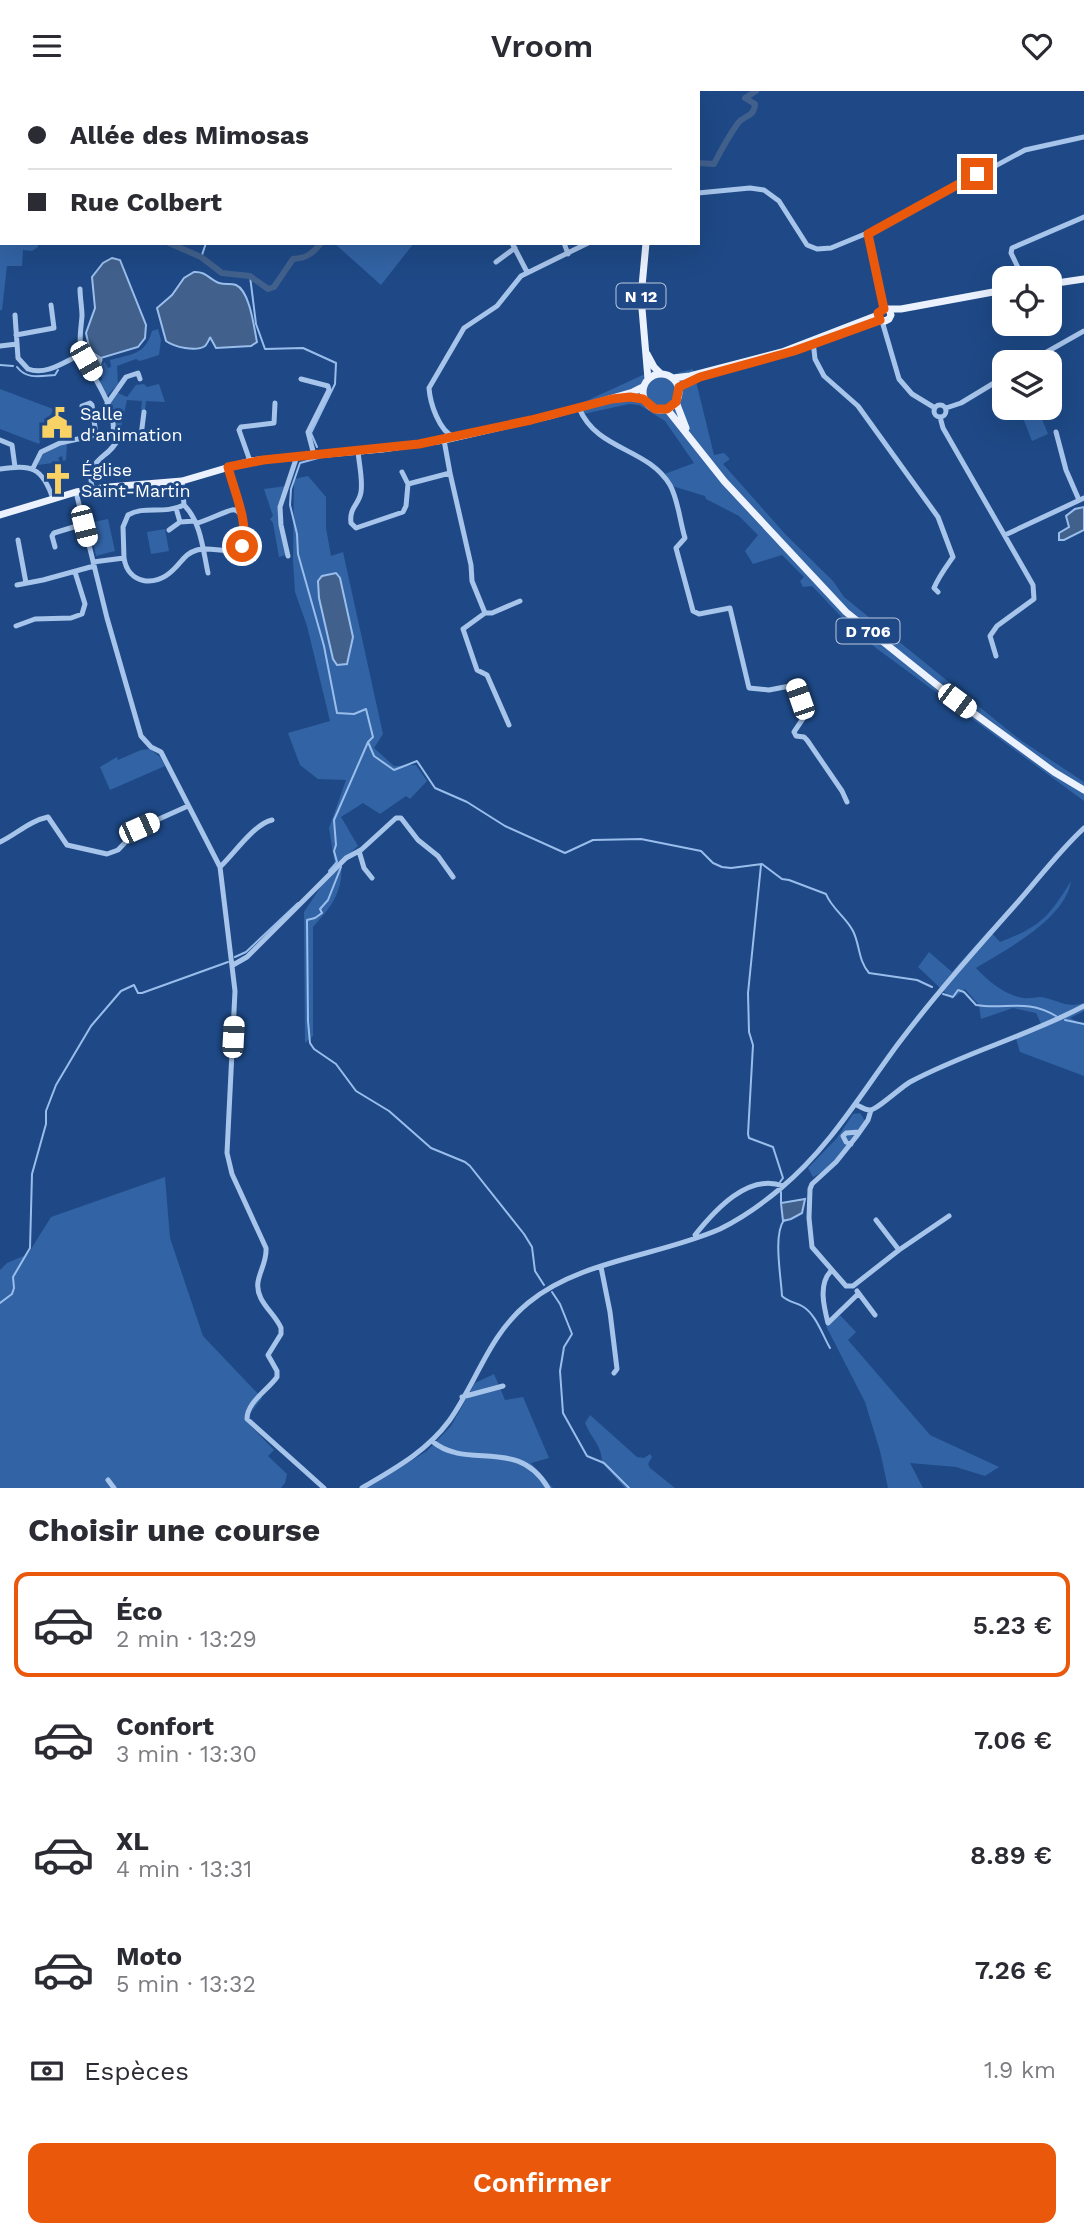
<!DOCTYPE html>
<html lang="fr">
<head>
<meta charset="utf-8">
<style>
  :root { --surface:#fff; --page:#f2f2f3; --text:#2b2b33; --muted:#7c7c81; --line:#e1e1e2; --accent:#ea580c }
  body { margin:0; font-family:"Work Sans",sans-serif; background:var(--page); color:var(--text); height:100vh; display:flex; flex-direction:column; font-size:26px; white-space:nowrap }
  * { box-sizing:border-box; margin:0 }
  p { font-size:23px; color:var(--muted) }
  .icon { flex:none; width:38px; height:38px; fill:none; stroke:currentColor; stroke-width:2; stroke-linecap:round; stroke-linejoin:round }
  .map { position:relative; height:1397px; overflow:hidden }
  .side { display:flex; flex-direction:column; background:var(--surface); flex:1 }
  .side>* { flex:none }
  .guide { position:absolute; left:0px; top:0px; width:700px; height:154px; box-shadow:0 7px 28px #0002; display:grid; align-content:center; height:154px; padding:0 28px; background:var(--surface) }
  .buttons { position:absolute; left:992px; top:175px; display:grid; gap:14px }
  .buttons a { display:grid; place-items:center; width:70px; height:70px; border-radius:14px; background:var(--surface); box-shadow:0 7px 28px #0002; font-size:35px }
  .end { position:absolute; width:32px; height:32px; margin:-16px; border:9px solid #ea580c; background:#fff; box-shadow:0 0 0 4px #fff }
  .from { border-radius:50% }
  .car { position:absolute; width:21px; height:42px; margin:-21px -10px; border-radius:9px; box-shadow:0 0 5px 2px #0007; background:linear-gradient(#fff 24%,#345 0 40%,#fff 0 76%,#345 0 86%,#fff 0) }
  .guide b { display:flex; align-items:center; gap:24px; height:66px; font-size:26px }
  .guide b+b { border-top:2px solid var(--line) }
  .guide i { width:18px; height:18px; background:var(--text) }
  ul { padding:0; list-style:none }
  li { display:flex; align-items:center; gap:21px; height:105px; margin:0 14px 10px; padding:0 14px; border:4px solid transparent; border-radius:14px }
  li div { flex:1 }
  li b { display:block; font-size:26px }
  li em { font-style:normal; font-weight:600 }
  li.current { border-color:var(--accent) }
  li>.icon { width:63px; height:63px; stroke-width:1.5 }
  h2 { padding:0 28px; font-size:32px; line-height:84px }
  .pay { display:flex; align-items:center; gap:18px; height:77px; padding:0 28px; font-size:26px }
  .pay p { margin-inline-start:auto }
  .button { display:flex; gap:14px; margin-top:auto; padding:14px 28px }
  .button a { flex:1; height:80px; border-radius:14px; background:var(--accent); color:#fff; font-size:28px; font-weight:600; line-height:80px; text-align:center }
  header { display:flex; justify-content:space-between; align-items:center; height:91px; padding:0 28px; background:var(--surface); font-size:32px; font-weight:600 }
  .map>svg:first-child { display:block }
  .green { fill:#3263a4 }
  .water { fill:#41608c; stroke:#9abeec; stroke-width:2 }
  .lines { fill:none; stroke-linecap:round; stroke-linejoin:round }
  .stream { stroke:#9abeec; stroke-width:2 }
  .river { stroke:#41608c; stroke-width:6 }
  .minor { stroke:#a7c4ea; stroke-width:5 }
  .major { stroke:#ebf2fe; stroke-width:7 }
  .route { stroke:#ea580c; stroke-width:9 }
  .labels { text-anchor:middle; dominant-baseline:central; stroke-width:6; stroke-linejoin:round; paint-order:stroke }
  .shield { fill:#1e4986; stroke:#bcc8db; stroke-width:2 }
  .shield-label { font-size:16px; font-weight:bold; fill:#fff }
  .poi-label { font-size:18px; fill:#fff; stroke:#1e4986; text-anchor:start }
</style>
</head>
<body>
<header><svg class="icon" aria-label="menu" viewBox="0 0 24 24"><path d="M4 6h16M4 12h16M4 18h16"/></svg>Vroom<svg class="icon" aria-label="heart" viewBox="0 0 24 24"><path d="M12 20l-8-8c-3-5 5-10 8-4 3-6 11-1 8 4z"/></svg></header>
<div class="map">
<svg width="1084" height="1397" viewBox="0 0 1084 1397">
  <rect width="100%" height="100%" fill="#1e4986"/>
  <path class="green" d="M0 84 2 152H38V156L32 160 23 159 22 175H7L2 219H0Z
    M334 152H414L381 194Z
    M158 238 161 249 159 264 140 270 136 268 117 275 118 293 107 305 99 290 102 289 101 275 99 274 105 271 108 277 111 276 110 269C132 263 145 264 152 240Z
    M658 277 674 283 693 278 714 364 724 362 730 368 723 373 786 444 833 490 844 506 1019 648 1084 691V710L876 557 850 535 812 495 803 496 800 490 804 486 782 464 753 473 745 460 758 444 739 425 706 408 705 405 672 395 662 384 694 372 665 330 639 314 629 313 579 324 584 311Z
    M144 293 147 296 159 293 165 311 146 310 145 320H141L142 310 127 309 119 345 114 329 117 327 115 318 111 319 110 312 116 301 127 306 136 294Z
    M0 298 53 318 39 353 0 338Z
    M1038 318 1048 343 1032 350 1023 327Z
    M67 352 66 369 63 370 62 365 58 367 60 371 38 374C39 359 54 357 67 352Z
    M308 385 326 406V437L331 465 343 461 383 643 374 657 394 675 416 674 427 690 410 708 406 705 380 723 363 712 341 726 358 755 341 770C344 800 332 815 313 836V945L305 952 304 821 335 774 329 737 346 689 318 688 300 674 288 642 330 630 307 535 295 501 293 470 294 388Z
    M286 395 280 408 286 464 279 466 273 432 270 428 273 425 264 398Z
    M108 428 115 460 96 465 89 432Z
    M165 438 169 460 151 463 147 441Z
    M150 658 160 666 165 675 110 699 100 676 117 666 118 669 141 659Z
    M1071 790C1066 827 1006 859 976 877 988 890 1005 904 1023 907 1029 908 1035 906 1040 906 1058 908 1065 918 1084 912V920L1070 927 1084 934V985L1020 961 1016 948 1043 937 1036 922 1013 917 981 928 979 914 965 898 952 908 918 876 929 861 952 881 989 839 1000 851C1040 836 1049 826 1071 790Z
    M860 1022 865 1030C851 1050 835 1075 813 1086L808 1077 837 1047 853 1023Z
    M165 1086 170 1147 203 1245 262 1307 245 1329 274 1359 268 1365 287 1383 285 1392 281 1397H0V1179L7 1172 28 1163 51 1126Z
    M840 1224 856 1241 848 1249 930 1344 999 1376 985 1385 956 1376 910 1372 923 1397H888L880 1360 865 1311 826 1235Z
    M494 1283 505 1309 523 1306 549 1367 531 1372 553 1397H367L427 1360 451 1335 475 1292Z
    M590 1324 637 1366 644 1367 650 1363 652 1366 648 1373 650 1377 675 1397H625L602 1372C602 1354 592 1349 585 1332Z"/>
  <path class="water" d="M112 167 120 169 146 234 145 247 138 256 101 267 90 260 86 242 95 217 92 186 103 172Z
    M194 181C206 180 210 189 219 192 225 194 231 192 236 194 250 200 254 237 257 251L251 255 216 257 210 246C210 247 207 253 205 255 196 261 174 256 166 250L157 217 172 204 184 187Z
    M1084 416V439L1064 449H1059V442L1069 436 1066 425 1075 418Z
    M336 482 340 487 353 546 347 573 337 574 333 568 319 507 318 490 322 485Z
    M805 1108 802 1122 791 1128 783 1130 781 1112Z"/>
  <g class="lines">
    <path class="stream" d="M0 53 2 57
      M201 167 206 152
      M250 185 256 233 265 258 303 257 336 272 335 293 311 342 317 356
      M0 274 13 275
      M17 276C27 289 41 285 55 284L58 279
      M318 367 300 372 291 398 290 414 297 443 298 463 324 555 337 622 354 623 366 618 373 646 368 651 334 729 336 754 334 760 337 771 329 780
      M368 651 374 665 394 679 417 670 435 697 467 711 505 735 565 762 593 749 641 748 701 760 713 772 722 776 731 777 762 773 782 788 789 789 826 803C832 818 846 826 853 840 860 854 858 869 869 882L917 889 932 896
      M761 774 748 902 749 941 753 954 748 1043 749 1047 773 1056 783 1087 780 1091
      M341 776 328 809 320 818 322 822 315 827 307 829 308 930 310 952 314 958 336 973 356 1000 389 1020 431 1057 465 1071 470 1075 524 1143 532 1156 535 1180 544 1194
      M235 866 246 861 298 812
      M943 903 953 906 958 899 964 901 976 914C1006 919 1026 907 1056 925
      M1065 929 1084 933
      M781 1101V1112
      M784 1129C773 1144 781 1185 782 1205 788 1211 795 1211 802 1215 816 1223 822 1243 830 1257
      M552 1201 560 1213 572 1243 564 1256 560 1280 563 1322 587 1365 604 1372 629 1397
      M0 1212 12 1203 14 1197 13 1186 30 1157 32 1083 46 1033V1020L56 994 91 935 121 900 134 894 138 902H142L228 871"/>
    <path class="river" d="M698 72 714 73C721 59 729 45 738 32 744 24 754 27 755 13L745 7 756 0
      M0 84 2 83
      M169 152 201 166 222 182 250 185 268 198 274 196 293 168C307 167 312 163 321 152"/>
    <path class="minor" d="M124 0 129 2
      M283 0 284 2
      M488 2 494 0
      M698 102 750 97 764 99 779 110 807 154 817 158 831 157 882 136 1025 59 1084 46
      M868 143 884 218
      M512 152 527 181
      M564 152 568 163
      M496 171 515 157
      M1023 187 1011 162 1012 157 1084 126
      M80 198C80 207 82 216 82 225 81 238 78 252 83 264 94 290 117 315 113 345
      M15 224 18 267 28 278C47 285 65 270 82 263
      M882 230 899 288 912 303 935 317
      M16 244 54 237 51 214
      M813 250 815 268 824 285 858 315 938 426 953 466C946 476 939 485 934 497L938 501
      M0 255 17 253
      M86 270 92 267 100 269 94 284
      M1029 271 1084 240
      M301 288 328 295 329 299 308 341 314 364
      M107 313 126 286 138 282 140 288
      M934 320a6 6 0 1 1 12 0a6 6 0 1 1-12 0Z
      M82 315 90 312 92 314 96 344
      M579 317C597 360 647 356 670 394 678 408 680 431 685 447L676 457 693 520 699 523 730 517 749 597 769 599 795 594 806 623 794 641 796 645 804 646 807 649 842 700 847 711
      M946 317 961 312 1004 286
      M940 326 943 337 1033 494 1034 508 997 535 990 545 996 565
      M1056 341 1066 379 1079 409
      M454 346C439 340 430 312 429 297L464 237 497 215 521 185 588 152
      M0 349 12 354 15 376
      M358 360C359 373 363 389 361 401 359 414 349 416 351 432L356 437 403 421 406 415 408 393 450 382 444 349
      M250 370 239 339 241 336 274 332 275 312
      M228 376C231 391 238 406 239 421
      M33 377 41 361 60 352 96 344 138 347 141 345 144 321
      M0 378C31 374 42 375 53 408
      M402 381 408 393
      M450 382 471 474 472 490 485 522 463 538 477 579 487 584 509 634
      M182 390 184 414C201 431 203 459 208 482
      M92 398C86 364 110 369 119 346
      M76 401 107 527 141 645 151 656 161 661 220 776 235 900 227 1062 232 1083 266 1157C267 1170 260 1179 258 1191 255 1210 275 1222 281 1237V1243L268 1264 277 1280V1286C267 1300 247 1311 247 1328L324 1397
      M176 417 180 431 195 430
      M169 439 180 431
      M1005 444 1084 407
      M18 449 26 492
      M242 455 250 457V461
      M55 456 52 445 54 442 77 435H84
      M288 465 281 434 280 416 297 365
      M124 467 123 436 128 424C145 414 163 424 184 414
      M93 471 124 467C128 493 155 497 173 479 183 470 184 463 197 459 213 454 232 467 243 452L242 425C238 421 237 418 232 419 228 419 204 431 197 432
      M17 494 43 489 94 475
      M485 522H492L520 510
      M16 535 35 528 71 527 82 523 85 513 75 481
      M0 751C17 743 29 730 48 726L67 754 107 763 118 759 139 737 188 715
      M359 760 364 777 372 787
      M220 776C234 763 254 733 272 729
      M233 874 247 866 346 767 361 759 396 727H401L418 749 438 765 453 786
      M855 1013C859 1015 865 1019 870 1019 877 1019 901 996 910 991 966 961 1028 945 1084 915
      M871 1019 868 1029 856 1046 836 1071 812 1093 810 1098 809 1127 812 1156 846 1195H853L899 1159 876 1129
      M851 1053 846 1051 843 1045 846 1042 859 1041
      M696 1147 695 1144C715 1119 748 1082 783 1095
      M899 1159 949 1125
      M601 1176 610 1221 617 1278 614 1282
      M831 1180C818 1193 824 1216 828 1232L858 1203
      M857 1200 875 1224
      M462 1306 503 1295
      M432 1350C467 1380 518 1345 548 1397
      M108 1389 114 1397
      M362 1397C394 1378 426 1361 449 1330 478 1289 488 1245 528 1212 580 1169 659 1165 720 1138 742 1127 762 1113 781 1097 829 1057 861 1003 898 953 935 904 976 858 1017 812 1039 787 1060 759 1084 737"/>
    <path class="major" d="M664 2 665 0
      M646 152 641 206 648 288
      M1050 193 1084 188
      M889 219 891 224 889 228 885 230 880 229 878 222 884 218H901L1004 199
      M647 263 654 276 660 282
      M643 301a18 18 0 1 1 36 0a18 18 0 1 1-36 0Z
      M673 287 690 285 782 261 878 224
      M679 296 697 287
      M676 311 686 337
      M667 318 724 390 846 521 957 610 1054 681 1084 699
      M0 424 76 401 109 396 182 390 250 370 382 358 444 349 553 324 633 301 643 296"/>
  </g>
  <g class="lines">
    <path class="route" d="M242 455C250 434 233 397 228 376L263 369 419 353 531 329 612 308 630 306 643 308 655 318H667L676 311 679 296 700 286 794 260 880 229 878 222 884 218 868 143 977 83"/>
  </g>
  <defs>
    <symbol id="civic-bare" viewBox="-9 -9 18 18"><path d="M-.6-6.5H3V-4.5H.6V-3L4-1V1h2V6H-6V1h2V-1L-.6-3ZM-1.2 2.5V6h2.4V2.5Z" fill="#f9d266" stroke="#1e4986" stroke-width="2.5" paint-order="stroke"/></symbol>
    <symbol id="church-bare" viewBox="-9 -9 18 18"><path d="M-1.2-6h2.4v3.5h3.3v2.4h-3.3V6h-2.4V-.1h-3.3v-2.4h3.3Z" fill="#f9d266" stroke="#1e4986" stroke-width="2.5" paint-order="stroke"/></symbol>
  </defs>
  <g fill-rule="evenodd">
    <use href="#civic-bare" x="35" y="310" width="44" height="44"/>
    <use href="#church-bare" x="36" y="366" width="44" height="44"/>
  </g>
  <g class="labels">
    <g class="shield">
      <rect x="616.5" y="192.5" width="49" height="25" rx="5"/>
      <rect x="836.5" y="527.5" width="63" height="25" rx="5"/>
    </g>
    <g class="shield-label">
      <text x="641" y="205">N 12</text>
      <text x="868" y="540">D 706</text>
    </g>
    <g class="poi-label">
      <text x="80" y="322">Salle<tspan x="80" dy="21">d'animation</tspan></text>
      <text x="81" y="378">Église<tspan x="81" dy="21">Saint-Martin</tspan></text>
    </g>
  </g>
</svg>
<div class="buttons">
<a><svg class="icon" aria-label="locate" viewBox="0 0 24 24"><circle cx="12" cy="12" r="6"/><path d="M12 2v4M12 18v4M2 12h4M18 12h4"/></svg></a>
<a><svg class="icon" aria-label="layers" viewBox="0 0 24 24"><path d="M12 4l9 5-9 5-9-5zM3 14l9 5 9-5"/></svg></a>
</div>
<i class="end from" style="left:242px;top:455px"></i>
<i class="end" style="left:977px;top:83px"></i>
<i class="car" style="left:86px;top:270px;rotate:150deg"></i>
<i class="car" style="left:84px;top:435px;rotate:166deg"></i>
<i class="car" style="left:800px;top:608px;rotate:341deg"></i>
<i class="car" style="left:957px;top:610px;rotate:127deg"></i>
<i class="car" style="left:139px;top:737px;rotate:66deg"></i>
<i class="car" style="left:233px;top:946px;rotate:3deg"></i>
<div class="guide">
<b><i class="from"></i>Allée des Mimosas</b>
<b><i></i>Rue Colbert</b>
</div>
</div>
<section class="side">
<h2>Choisir une course</h2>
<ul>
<li class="current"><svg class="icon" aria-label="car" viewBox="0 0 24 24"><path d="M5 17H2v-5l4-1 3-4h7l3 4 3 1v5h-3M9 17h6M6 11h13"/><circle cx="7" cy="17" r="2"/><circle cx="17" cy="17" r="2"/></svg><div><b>Éco</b><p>2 min · 13:29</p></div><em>5.23 €</em></li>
<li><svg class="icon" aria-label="car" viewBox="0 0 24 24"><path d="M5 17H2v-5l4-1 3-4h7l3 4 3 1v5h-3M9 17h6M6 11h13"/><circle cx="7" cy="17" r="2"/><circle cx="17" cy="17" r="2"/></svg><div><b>Confort</b><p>3 min · 13:30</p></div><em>7.06 €</em></li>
<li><svg class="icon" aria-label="car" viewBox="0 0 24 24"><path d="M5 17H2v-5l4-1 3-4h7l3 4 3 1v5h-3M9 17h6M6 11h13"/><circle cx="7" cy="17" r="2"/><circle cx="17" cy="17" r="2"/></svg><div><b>XL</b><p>4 min · 13:31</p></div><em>8.89 €</em></li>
<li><svg class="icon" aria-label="car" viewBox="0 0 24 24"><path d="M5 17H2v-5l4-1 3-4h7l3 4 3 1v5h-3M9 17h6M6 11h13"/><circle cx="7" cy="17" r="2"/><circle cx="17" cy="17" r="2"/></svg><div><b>Moto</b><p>5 min · 13:32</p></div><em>7.26 €</em></li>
</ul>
<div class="pay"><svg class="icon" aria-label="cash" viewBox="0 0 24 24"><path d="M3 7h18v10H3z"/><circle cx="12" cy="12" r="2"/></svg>Espèces<p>1.9 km</p></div>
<div class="button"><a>Confirmer</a></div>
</section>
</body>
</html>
